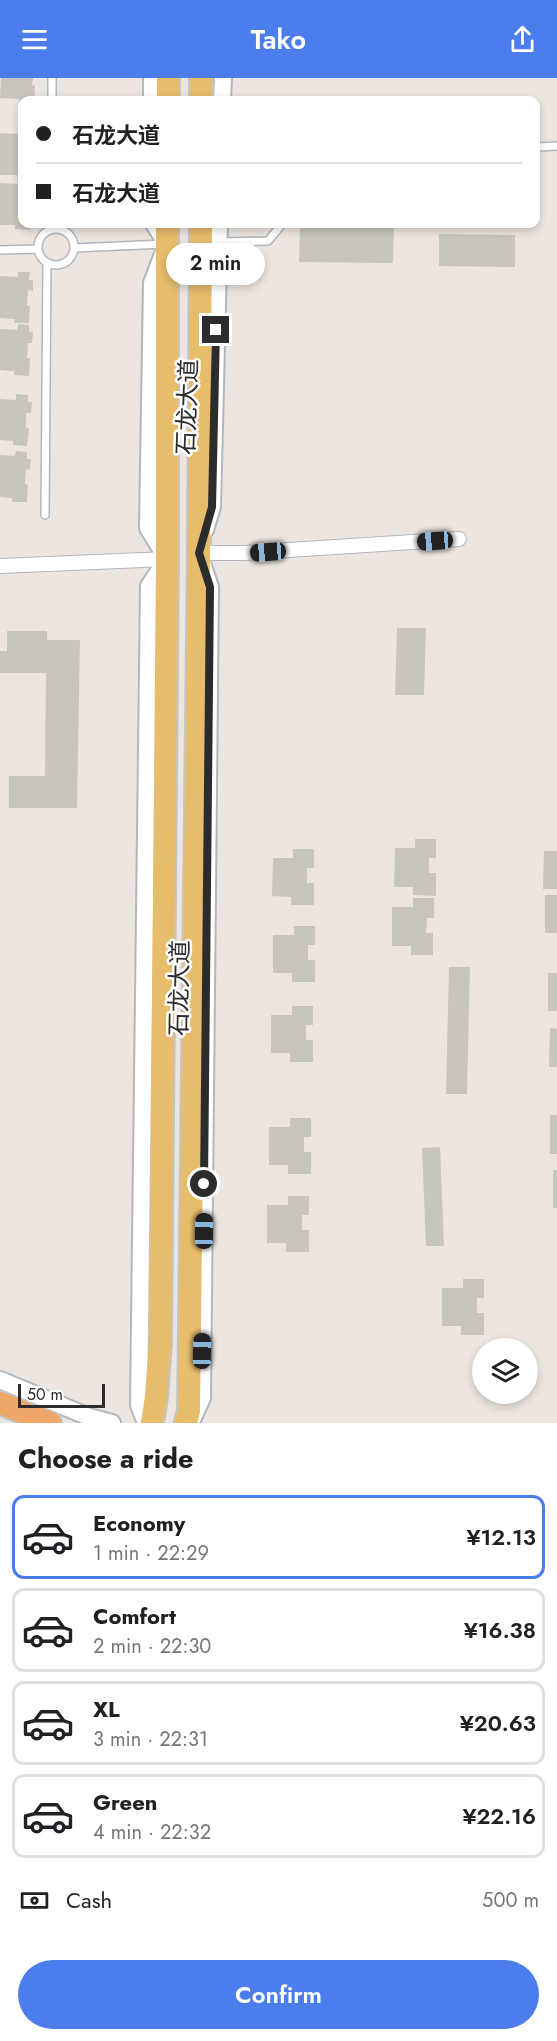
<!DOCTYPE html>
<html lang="en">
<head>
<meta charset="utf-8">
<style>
  :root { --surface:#fff; --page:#f2f2f2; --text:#202124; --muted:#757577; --line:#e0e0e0; --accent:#4c7ded }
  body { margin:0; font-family:Jost,"Noto Sans SC",sans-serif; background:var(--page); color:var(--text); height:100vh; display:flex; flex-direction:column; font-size:22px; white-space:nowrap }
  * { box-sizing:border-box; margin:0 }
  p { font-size:20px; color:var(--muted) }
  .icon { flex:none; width:33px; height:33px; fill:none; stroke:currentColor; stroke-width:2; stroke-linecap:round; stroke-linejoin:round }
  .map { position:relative; height:1345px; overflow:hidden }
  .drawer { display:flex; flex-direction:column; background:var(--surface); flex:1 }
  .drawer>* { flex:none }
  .hud { position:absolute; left:18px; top:18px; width:522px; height:132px; border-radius:12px; box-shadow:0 3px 9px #0003; display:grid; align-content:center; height:132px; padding:0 18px; background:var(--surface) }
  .fabs { position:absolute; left:472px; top:1260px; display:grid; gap:12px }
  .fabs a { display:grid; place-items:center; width:66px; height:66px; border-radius:50%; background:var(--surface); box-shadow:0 3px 9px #0003; font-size:30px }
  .scale { position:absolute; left:18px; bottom:15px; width:87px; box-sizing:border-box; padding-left:6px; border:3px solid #2c2c2c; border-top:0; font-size:16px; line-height:21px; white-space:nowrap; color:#2c2c2c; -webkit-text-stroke:4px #fff; paint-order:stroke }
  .end { position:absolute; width:27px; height:27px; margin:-14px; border:8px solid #2c2c2c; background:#fff; box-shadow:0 0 0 3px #fff }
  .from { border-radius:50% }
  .bubble { position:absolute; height:42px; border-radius:21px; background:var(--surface); box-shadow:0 3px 9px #0003; font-size:20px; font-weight:600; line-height:42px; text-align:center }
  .car { position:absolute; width:18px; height:36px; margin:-18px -9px; border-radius:8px; box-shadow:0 0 4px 2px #0007; background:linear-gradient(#222 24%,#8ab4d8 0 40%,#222 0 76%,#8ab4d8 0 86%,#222 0) }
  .hud b { display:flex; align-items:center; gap:21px; height:57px; font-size:22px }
  .hud b+b { border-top:2px solid var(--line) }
  .hud i { width:15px; height:15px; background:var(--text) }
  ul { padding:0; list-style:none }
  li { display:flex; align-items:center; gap:18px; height:84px; margin:0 12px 9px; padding:0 6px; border:3px solid var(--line); border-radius:12px }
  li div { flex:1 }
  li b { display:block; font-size:22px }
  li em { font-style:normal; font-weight:600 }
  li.current { border-color:var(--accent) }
  li>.icon { width:54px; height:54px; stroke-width:1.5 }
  h2 { padding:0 18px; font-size:27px; line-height:72px }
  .pay { display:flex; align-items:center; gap:15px; height:66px; padding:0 18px; font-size:22px }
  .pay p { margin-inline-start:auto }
  .cta { display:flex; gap:12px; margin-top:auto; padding:12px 18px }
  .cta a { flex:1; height:69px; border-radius:36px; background:var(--accent); color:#fff; font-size:24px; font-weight:600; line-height:69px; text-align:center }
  header { display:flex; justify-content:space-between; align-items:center; height:78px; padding:0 18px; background:var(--accent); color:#fff; font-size:27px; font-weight:600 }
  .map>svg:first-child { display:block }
  .building { fill:#c9c4be }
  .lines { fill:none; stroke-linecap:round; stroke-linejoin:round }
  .service-casing { stroke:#b3b6be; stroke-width:10 }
  .minor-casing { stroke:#b3b6be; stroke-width:16 }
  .tertiary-casing { stroke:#b3b6be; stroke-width:20 }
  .primary-casing { stroke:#c4c4c4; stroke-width:26 }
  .trunk-casing { stroke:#c4c4c4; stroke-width:26 }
  .service { stroke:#fff; stroke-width:7 }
  .minor { stroke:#fff; stroke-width:14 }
  .tertiary { stroke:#fff; stroke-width:16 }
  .primary { stroke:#e7bc6b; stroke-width:22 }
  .trunk { stroke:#eda768; stroke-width:22 }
  .route { stroke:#2c2c2c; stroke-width:8 }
  .labels { text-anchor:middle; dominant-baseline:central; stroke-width:5; stroke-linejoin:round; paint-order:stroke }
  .street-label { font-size:24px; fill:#2c2c2c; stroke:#fff }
</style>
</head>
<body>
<header><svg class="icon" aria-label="menu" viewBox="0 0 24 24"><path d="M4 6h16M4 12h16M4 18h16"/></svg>Tako<svg class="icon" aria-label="share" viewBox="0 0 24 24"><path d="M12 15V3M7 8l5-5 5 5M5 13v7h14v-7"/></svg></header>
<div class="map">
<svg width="557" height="1345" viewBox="0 0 557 1345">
  <rect width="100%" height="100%" fill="#ede6e0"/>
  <path class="building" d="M1 0H33L32 7 35 8 34 22H22V25L19 24V21L0 20Z
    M20 51H22V146H30V152L15 151V147H0V105L18 106 19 101H17V97H0V55L20 56Z
    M300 146H394L393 185 299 184Z
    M439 156 515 157V189L439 188Z
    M18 194H30L29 202H33V213L28 212 27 228H30L29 245H14L15 241 0 240V198L18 199Z
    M18 246 29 247V254H33L32 265H28L27 280H30L29 298 14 297V293L0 292V251L17 252Z
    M16 316 28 317V324H32L31 335H26V350H29L27 368 13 367V363L0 362V321L16 322Z
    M16 373 27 374V381H31L30 392 26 391 25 406 28 407 27 424H12V420L0 419V377L15 378Z
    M397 550H426L424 617H395Z
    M7 553H47V562H80L77 730H9V698H45L46 595H0V573H7Z
    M415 761H436V780H429V795H436V818L413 817V809H394L395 770H415Z
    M293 771H314V790H307V805H314V827H291V819L272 818 273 780H293Z
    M544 773H557V811H543Z
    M545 817H557V855H545Z
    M413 820H434V840H427L426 855H433V877H411V868H392V829H413Z
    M294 848H315V867H308V882H315V904H292V895H273V857H294Z
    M449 889H470L467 1016H446Z
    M548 895H557V933H548Z
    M292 928H313V947H306V962H313V984H290V975H271V937H292Z
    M550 950 557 951V989H549Z
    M550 1037H557V1076H550Z
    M290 1040H311V1059H304V1074H311V1096H288V1087H269V1049H290Z
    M440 1069 444 1168H426L422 1070Z
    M553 1092H557V1130H553Z
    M288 1118H309V1137H302V1152H309V1174H286V1165H267V1127H288Z
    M463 1201H484V1220H477V1235H484V1257H461V1248H442V1210H463Z"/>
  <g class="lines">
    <defs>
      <path id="service" d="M52 22V0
        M536 69 557 68
        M38 169a18 18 0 1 1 36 0a18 18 0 1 1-36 0Z
        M219 164 268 163 282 146
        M74 170 164 166
        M0 172 38 171
        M45 437 47 185"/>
      <path id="minor" d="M199 475H244L459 461
        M0 488 167 481"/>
      <path id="tertiary" d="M152 22V0
        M222 22 223 0
        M205 452 212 429 219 146
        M0 1302 89 1339 112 1345
        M191 1344 202 1320 210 509 203 488
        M146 1345 139 1327 149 508 167 481 148 450 152 205 167 166 154 146"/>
      <path id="primary" d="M168 22V0
        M201 22V0
        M152 1345 156 1319 160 1265 167 481V146
        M186 1345 189 1333 199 475 201 146"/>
      <path id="trunk" d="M0 1325 50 1345"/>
    </defs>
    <use href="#service" class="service-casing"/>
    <use href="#minor" class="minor-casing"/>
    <use href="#tertiary" class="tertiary-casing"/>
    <use href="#primary" class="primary-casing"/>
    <use href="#trunk" class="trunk-casing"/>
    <use href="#service" class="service"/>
    <use href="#minor" class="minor"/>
    <use href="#tertiary" class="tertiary"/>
    <use href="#primary" class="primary"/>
    <use href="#trunk" class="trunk"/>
  </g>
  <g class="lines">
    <path class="route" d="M204 1106 210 509 199 475 212 429 216 252"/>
  </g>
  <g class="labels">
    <g class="street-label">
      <text transform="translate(187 329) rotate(-88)">石龙大道</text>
      <text transform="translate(179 910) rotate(-89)">石龙大道</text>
    </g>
  </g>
</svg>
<div class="fabs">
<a><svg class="icon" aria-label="layers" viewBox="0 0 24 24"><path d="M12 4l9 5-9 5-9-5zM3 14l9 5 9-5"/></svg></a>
</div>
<div class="scale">50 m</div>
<i class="end from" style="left:204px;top:1106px"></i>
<i class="end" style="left:216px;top:252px"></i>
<div class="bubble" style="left:166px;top:165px;width:99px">2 min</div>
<i class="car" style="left:435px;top:463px;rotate:266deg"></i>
<i class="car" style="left:268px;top:474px;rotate:266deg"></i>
<i class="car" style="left:204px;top:1153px;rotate:1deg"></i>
<i class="car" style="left:202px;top:1273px;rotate:1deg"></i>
<div class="hud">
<b><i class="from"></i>石龙大道</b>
<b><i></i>石龙大道</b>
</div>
</div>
<section class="drawer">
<h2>Choose a ride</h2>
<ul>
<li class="current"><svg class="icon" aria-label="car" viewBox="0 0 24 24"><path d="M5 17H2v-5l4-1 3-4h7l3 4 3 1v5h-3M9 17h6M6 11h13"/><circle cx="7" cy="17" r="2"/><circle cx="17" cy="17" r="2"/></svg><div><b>Economy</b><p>1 min · 22:29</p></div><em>¥12.13</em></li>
<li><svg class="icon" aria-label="car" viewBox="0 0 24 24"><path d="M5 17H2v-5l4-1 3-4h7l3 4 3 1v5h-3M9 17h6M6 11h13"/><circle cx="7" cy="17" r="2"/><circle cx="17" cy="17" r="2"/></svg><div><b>Comfort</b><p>2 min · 22:30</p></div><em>¥16.38</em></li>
<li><svg class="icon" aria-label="car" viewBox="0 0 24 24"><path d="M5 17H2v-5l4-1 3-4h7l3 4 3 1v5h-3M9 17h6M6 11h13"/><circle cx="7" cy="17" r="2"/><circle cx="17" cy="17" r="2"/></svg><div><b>XL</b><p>3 min · 22:31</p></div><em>¥20.63</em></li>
<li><svg class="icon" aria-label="car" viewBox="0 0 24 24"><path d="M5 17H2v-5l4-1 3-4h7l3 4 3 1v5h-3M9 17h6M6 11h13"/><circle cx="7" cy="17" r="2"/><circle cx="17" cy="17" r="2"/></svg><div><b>Green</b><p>4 min · 22:32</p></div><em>¥22.16</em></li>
</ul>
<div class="pay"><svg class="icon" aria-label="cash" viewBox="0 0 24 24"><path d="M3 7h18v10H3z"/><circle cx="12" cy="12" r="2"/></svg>Cash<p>500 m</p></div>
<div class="cta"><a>Confirm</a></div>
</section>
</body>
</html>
